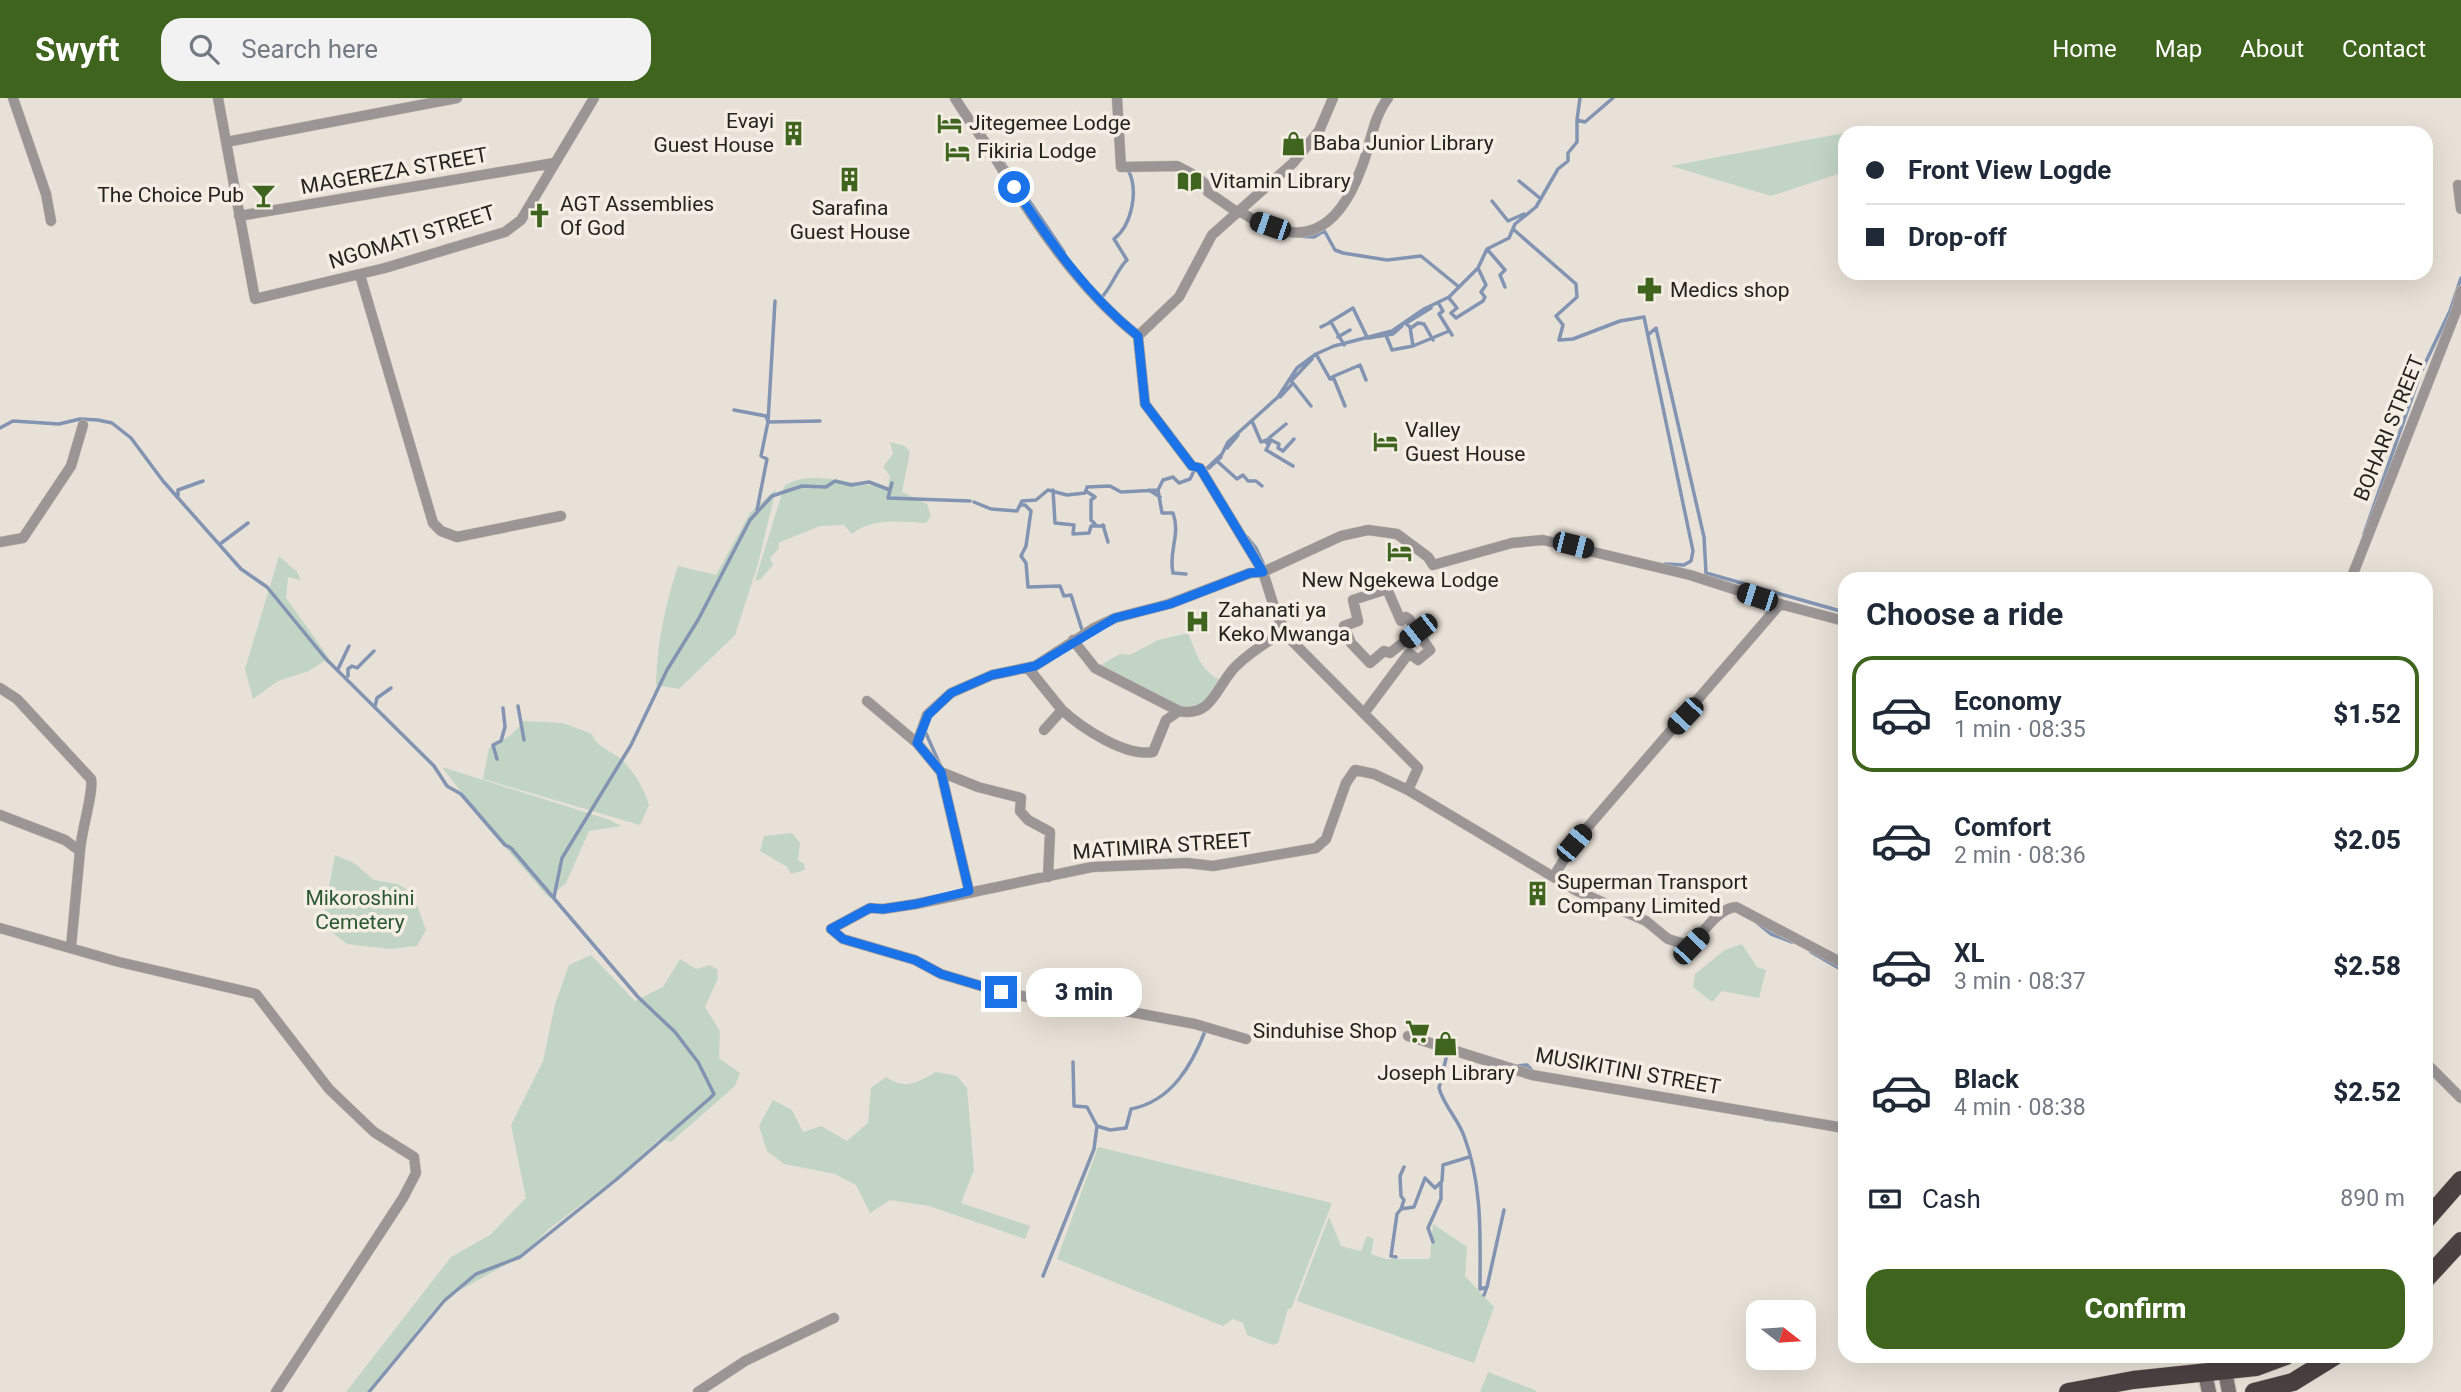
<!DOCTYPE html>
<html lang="en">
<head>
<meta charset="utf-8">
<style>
  :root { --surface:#fff; --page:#f2f2f3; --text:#1f2937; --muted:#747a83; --line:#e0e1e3; --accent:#3e641e }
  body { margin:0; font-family:Roboto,sans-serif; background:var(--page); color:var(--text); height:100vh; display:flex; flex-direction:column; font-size:26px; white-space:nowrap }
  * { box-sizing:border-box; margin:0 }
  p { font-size:23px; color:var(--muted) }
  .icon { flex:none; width:38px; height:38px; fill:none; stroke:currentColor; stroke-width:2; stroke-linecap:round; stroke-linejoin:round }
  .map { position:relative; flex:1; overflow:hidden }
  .details { position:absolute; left:1838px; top:474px; width:595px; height:791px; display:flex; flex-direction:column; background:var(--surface); border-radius:21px; box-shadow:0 7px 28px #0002 }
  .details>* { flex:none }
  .banner { position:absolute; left:1838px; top:28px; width:595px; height:154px; border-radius:21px; box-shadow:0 7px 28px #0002; display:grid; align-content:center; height:154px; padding:0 28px; background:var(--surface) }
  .needle { width:46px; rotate:107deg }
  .tools { position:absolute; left:1746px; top:1202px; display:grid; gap:14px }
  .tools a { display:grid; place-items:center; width:70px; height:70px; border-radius:14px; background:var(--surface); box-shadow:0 7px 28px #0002; font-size:35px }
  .end { position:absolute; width:32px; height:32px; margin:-16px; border:9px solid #1a73e8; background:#fff; box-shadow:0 0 0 4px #fff }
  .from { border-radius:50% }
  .bubble { position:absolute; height:49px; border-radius:21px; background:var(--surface); box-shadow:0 7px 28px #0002; font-size:23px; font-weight:800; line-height:49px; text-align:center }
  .car { position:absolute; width:21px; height:42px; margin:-21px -10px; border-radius:9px; box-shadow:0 0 5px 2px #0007; background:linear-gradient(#222 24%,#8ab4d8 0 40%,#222 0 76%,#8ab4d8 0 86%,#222 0) }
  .banner b { display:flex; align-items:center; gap:24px; height:66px; font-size:26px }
  .banner b+b { border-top:2px solid var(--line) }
  .banner i { width:18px; height:18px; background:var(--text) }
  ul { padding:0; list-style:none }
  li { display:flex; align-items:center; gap:21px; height:116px; margin:0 14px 10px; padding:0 14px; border:4px solid transparent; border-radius:21px }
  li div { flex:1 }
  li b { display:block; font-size:26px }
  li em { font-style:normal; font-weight:800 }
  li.active { border-color:var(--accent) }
  li>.icon { width:63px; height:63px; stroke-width:1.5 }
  h2 { padding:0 28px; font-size:32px; line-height:84px }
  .pay { display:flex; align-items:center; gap:18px; height:77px; padding:0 28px; font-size:26px }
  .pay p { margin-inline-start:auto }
  .button { display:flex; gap:14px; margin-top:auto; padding:14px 28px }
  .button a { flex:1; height:80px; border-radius:21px; background:var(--accent); color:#fff; font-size:28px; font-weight:800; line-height:80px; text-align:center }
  header { display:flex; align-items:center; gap:42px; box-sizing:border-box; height:98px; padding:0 35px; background:var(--accent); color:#fff }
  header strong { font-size:33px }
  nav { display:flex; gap:38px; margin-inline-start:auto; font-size:24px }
  .search { width:490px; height:63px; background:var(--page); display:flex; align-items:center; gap:18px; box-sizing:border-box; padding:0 24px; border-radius:21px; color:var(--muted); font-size:26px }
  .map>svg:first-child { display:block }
  .green { fill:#c2d5c4 }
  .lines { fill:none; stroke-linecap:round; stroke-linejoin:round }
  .stream { stroke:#8294b1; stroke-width:3.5 }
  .street-casing { stroke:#c5bfb6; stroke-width:11 }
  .secondary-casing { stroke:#c5bfb6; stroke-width:16 }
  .highway-casing { stroke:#c5bfb6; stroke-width:19 }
  .street { stroke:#9b9596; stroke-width:10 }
  .secondary { stroke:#787071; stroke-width:14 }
  .highway { stroke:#4b4042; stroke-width:18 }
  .route { stroke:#1a73e8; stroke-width:9 }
  .labels { text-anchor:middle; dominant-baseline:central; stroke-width:7; stroke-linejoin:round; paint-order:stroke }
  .poi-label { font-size:21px; fill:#26231f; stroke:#f5eee4; text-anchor:start }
  .street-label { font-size:21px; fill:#26231f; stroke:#f5eee4 }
  .park-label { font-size:21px; fill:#295733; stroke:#f5eee4 }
</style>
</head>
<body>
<header>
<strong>Swyft</strong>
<div class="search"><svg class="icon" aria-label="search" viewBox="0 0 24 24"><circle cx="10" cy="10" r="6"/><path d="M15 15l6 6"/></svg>Search here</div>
<nav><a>Home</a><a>Map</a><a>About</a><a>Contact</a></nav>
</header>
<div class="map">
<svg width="2461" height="1294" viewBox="0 0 2461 1294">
  <rect width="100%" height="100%" fill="#e8e1d7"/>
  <path class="green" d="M1844 35V74L1771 98 1671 68Z
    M890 344 905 348 910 354 902 394 927 406 931 418 926 425C901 424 872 419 852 436L844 427 820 428 778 445 779 450 770 460 773 467 761 481 755 483 784 389C806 369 860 389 888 389L890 378 883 369 893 356Z
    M776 391 758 466 735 537 679 591 656 587C657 544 665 508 678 468L716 477 750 415Z
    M279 458 297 474 301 482 288 479 286 500 329 560 309 573 278 583 253 601 245 571Z
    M1188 535C1196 554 1200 572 1220 582L1217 593 1192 613 1168 606 1097 569 1120 556 1130 557 1158 542Z
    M524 623 563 625 592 636C595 648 613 654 622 662 636 676 643 689 649 707L640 727 483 681 489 650 511 637Z
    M442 669 610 722 621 728 589 733 566 785 549 800 487 728Z
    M792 735 800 745 798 762 804 766 805 772 791 776 787 769 760 753 764 738Z
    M335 757 354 765 374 782 398 786 413 796 426 832 417 848 390 851 347 846 325 829 324 815Z
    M1742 846 1757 869 1766 872 1759 900 1722 893 1712 904 1693 889 1695 876 1725 852Z
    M591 857 635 903 663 889 680 861 696 871 710 867 717 871 718 880 705 909 720 933 719 960 740 975 735 988 671 1044 659 1041 616 1080 549 1131 520 1159 442 1202 367 1294H346L451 1159 490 1137 526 1100 511 1027 543 963 555 906 569 867Z
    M936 974 957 978 967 990 974 1072 961 1105 1030 1128 1025 1141 929 1108 890 1102 870 1115 856 1087 835 1076 784 1066 767 1053 759 1028 773 1002 792 1012 803 1034 821 1028 847 1043 868 1025 871 990 886 979C906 992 916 985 936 974Z
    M1098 1049 1332 1105 1291 1211H1288L1278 1245 1273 1247 1247 1237 1243 1225 1233 1221 1223 1228 1057 1161Z
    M1329 1119 1341 1148 1361 1153 1367 1138 1374 1141 1371 1156 1386 1161H1430L1433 1126 1467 1149 1465 1178 1494 1209 1474 1265 1297 1203Z
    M1488 1274 1537 1293 1536 1294H1480Z"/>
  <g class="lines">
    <path class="stream" d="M1577 22 1580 0
      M998 57 1064 154
      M1519 83 1541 101
      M1492 103 1508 123 1524 116
      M1513 131 1576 186 1577 199 1556 218 1563 227 1559 242 1573 241 1620 223 1644 219 1693 453 1691 463 1684 467 1665 466
      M1325 134 1335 152 1343 155 1387 162 1421 158 1459 189
      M1296 138 1314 139 1324 133
      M1487 151 1505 172 1500 177 1505 189
      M1102 199C1112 188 1118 170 1127 162L1114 141C1132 127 1139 92 1128 72
      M1449 200 1457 210 1451 215 1456 220 1483 203 1485 199 1481 194 1486 187 1478 170
      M775 203 768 324 820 323
      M1439 206 1443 213 1439 216 1452 237
      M1330 224 1353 210 1367 239
      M1408 224 1431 210
      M1405 225 1411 230 1418 225 1424 226 1433 242
      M1321 229 1331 224 1344 247
      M1410 229 1413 248 1449 233
      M1386 237 1392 252 1413 248
      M1648 237 1656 230 1704 439 1706 475 1844 514
      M1338 239 1350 232
      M1368 240 1393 236 1402 228
      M1316 256 1330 281H1334L1345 308
      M1332 279 1360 267 1366 282
      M1291 283 1312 261
      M1293 285 1311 308
      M1280 299 1293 285
      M734 312 766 318 768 324 761 358 767 361 757 412
      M1252 323 1261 344 1270 341 1265 343 1268 346 1271 342 1266 352 1293 368
      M0 330 13 323 59 326 80 321 98 322 112 325 131 340 163 383 241 471 267 489 326 561 434 668 447 688 461 696 505 747 511 750 638 899 675 934 698 964 714 996 709 1001 617 1081 520 1159 476 1176 444 1203 369 1294
      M1269 340 1286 326
      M1271 342 1279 346 1278 350 1283 353 1294 341
      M1227 350 1238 337
      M1218 364 1237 381 1243 377 1248 383H1256L1262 388
      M1209 370 1221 359
      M1205 372 1222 356 1228 344 1278 299 1297 270 1316 256 1334 248 1392 233 1424 211 1449 199 1478 170 1487 151 1509 140 1515 126 1536 109 1558 71 1568 63V55L1577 44V22L1585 24 1613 0
      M1053 392 1055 425 1074 427 1073 436 1089 435 1091 428H1104
      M1149 392 1160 399
      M1158 392 1162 415H1173C1181 437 1168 453 1173 475L1186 476
      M1086 393 1095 399 1091 402V422L1095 426
      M178 398V392L203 383
      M974 404 991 411 1017 413 1022 403 1036 402 1048 392 1067 397 1085 395 1087 389 1110 388 1121 394 1158 392 1163 382 1173 379 1179 385 1190 381 1194 373
      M1020 407H1025L1031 413 1026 448 1021 458 1026 465 1028 489 1060 488 1064 498 1071 497 1083 535
      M1103 427 1108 444
      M2364 436 2421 274 2450 213 2461 180
      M1247 439 1256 450 1263 465
      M220 446 248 425
      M338 571 349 548
      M348 578V571L352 568 357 570 374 553
      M375 608 377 600 391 590
      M518 608 524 642
      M924 631 941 669
      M497 661 493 647 501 643 505 629 503 610
      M554 799 562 760 631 647 667 572 698 522 750 422 772 398 802 388 826 389 835 383 851 387 869 384 890 392 892 385 888 400 970 403
      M1756 824 1771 836 1792 844
      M1811 854 1844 873
      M1448 952 1439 990C1444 1008 1458 1021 1464 1038 1483 1088 1480 1140 1480 1191L1487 1189 1484 1197
      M1518 968 1527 967 1534 975
      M1765 1021 1781 1023
      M1097 1028 1110 1032 1126 1030 1131 1011C1172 1003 1192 967 1206 931
      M1401 1111 1404 1102 1401 1098 1400 1078 1404 1069
      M1433 1144 1428 1130 1441 1101V1085
      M1396 1159 1391 1158 1397 1116 1401 1111 1414 1109 1425 1080 1435 1090 1442 1083 1443 1067 1469 1059
      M1043 1178 1094 1051 1097 1028 1087 1009 1074 1008 1073 964
      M1487 1189 1504 1112"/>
    <defs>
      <path id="street" d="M13 0 46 96 51 123
        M218 0 255 201 385 170 505 134 521 122 594 0
        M955 0C967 21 982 38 994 58 1034 124 1079 191 1138 238L1145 306 1192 368 1200 370 1263 474 1277 518 1292 543 1418 670 1408 692 1577 793 1646 823 1668 841 1691 848C1702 836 1718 810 1736 809L1844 866
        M1117 0 1121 69 1177 68 1196 78 1204 85 1208 94 1237 114
        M226 44 457 0
        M2458 87 2461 111
        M1241 114C1301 153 1337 135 1361 71 1371 47 1372 21 1388 0
        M239 118 554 65
        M360 177 433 425 441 433 457 439 561 418
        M1138 238 1179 199 1212 137 1293 65 1319 33 1333 0
        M0 444 23 440 71 368 83 327
        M2351 481 2457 211 2461 193
        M1073 542 1095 570 1179 613
        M1028 570 1062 612
        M0 590 17 601 91 681C94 693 81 734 80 753
        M867 603 917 645 941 674 969 793
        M1365 614 1409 555 1418 562 1430 552 1409 521 1406 519 1401 523 1387 491 1353 502 1358 523 1344 528 1351 545 1370 565 1384 553 1390 555 1418 533
        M1044 632 1062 612C1082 630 1125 659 1153 654L1166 622 1179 613C1212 620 1216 589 1235 569 1249 555 1268 543 1285 533
        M917 645 927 617 951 595 992 577 1035 568 1094 530 1115 520 1169 506 1250 475 1263 474 1341 438 1368 432 1397 436 1428 459 1433 467 1512 445 1543 442 1690 477 1780 506 1844 523
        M941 674 978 689 1021 700 1020 713 1028 722 1050 734 1048 779
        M0 717 65 742 80 753 71 849
        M1554 778 1574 745 1780 506
        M0 830 119 864 256 896 329 991 374 1034 414 1059 416 1075 403 1100 276 1294
        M1408 938 1532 977 1844 1030
        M1246 941 1195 926 1131 914 1096 912 1001 894 941 876 915 862 843 841 831 831 870 810 883 811 916 806 1092 769 1187 765 1213 768 1316 750 1326 741 1346 685 1355 672 1374 676 1408 692
        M2426 965 2461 1000
        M698 1294 745 1263 834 1220"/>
      <path id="secondary" d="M2225 1273 2229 1294
        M2205 1276 2209 1294"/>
      <path id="highway" d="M2426 1122 2461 1082
        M2426 1181 2461 1143
        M2068 1294 2133 1282 2256 1269 2286 1258
        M2254 1294 2293 1284 2335 1258"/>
    </defs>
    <use href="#street" class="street-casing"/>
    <use href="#secondary" class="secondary-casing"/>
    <use href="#highway" class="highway-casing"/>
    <use href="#street" class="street"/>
    <use href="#secondary" class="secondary"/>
    <use href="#highway" class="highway"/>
  </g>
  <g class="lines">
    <path class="route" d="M1001 894 941 876 915 862 843 841 831 831 870 810 883 811 916 806 969 793 941 674 917 645 928 617 951 595 992 577 1035 568 1115 520 1170 506 1250 475 1263 474 1200 370 1192 368 1145 306 1138 238C1087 197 1050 144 1014 89"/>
  </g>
  <defs>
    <symbol id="hotel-bare" viewBox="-9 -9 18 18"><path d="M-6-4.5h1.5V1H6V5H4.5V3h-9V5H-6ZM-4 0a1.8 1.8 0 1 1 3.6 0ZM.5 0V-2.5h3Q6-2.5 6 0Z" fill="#3e641e" stroke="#f5eee4" stroke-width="2.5" paint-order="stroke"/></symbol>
    <symbol id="building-bare" viewBox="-9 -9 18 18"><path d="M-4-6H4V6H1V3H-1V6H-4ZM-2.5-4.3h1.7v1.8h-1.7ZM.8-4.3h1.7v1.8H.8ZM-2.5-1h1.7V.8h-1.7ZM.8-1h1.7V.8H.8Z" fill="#3e641e" stroke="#f5eee4" stroke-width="2.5" paint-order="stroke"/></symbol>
    <symbol id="shop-bare" viewBox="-9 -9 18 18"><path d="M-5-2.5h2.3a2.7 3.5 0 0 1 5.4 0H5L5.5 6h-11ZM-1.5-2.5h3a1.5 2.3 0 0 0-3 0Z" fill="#3e641e" stroke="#f5eee4" stroke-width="2.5" paint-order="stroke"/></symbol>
    <symbol id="library-bare" viewBox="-9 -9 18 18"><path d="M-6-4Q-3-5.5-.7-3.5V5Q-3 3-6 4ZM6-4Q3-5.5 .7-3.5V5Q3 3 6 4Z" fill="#3e641e" stroke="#f5eee4" stroke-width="2.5" paint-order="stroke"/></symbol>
    <symbol id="bar-bare" viewBox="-9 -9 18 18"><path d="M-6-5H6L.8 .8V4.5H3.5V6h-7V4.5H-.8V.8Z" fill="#3e641e" stroke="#f5eee4" stroke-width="2.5" paint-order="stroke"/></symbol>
    <symbol id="church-bare" viewBox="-9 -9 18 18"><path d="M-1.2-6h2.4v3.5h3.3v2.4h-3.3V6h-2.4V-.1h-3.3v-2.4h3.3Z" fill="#3e641e" stroke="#f5eee4" stroke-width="2.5" paint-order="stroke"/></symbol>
    <symbol id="pharmacy-bare" viewBox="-9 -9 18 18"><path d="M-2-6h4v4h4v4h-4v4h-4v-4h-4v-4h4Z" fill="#3e641e" stroke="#f5eee4" stroke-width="2.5" paint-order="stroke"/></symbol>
    <symbol id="hospital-bare" viewBox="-9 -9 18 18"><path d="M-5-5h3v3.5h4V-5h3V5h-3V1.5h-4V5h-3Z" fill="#3e641e" stroke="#f5eee4" stroke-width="2.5" paint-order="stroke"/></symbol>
    <symbol id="supermarket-bare" viewBox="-9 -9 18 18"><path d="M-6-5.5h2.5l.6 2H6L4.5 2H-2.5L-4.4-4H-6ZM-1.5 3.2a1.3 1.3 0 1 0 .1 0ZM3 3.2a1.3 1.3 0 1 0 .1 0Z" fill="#3e641e" stroke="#f5eee4" stroke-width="2.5" paint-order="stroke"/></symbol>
  </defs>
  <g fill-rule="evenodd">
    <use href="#hotel-bare" x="932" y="8" width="35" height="35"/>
    <use href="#building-bare" x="776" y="18" width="35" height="35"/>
    <use href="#shop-bare" x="1276" y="28" width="35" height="35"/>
    <use href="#hotel-bare" x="940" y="36" width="35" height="35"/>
    <use href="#building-bare" x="832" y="64" width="35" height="35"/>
    <use href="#library-bare" x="1172" y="66" width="35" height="35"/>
    <use href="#bar-bare" x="246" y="80" width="35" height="35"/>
    <use href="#church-bare" x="522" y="100" width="35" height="35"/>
    <use href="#pharmacy-bare" x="1632" y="174" width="35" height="35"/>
    <use href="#hotel-bare" x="1368" y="326" width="35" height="35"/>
    <use href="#hotel-bare" x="1382" y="436" width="35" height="35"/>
    <use href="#hospital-bare" x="1180" y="506" width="35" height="35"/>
    <use href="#building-bare" x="1520" y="778" width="35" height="35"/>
    <use href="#supermarket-bare" x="1400" y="916" width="35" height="35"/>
    <use href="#shop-bare" x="1428" y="928" width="35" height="35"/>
  </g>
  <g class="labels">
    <g class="poi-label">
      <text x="774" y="23" text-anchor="end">Evayi<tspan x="774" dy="24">Guest House</tspan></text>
      <text x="969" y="25">Jitegemee Lodge</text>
      <text x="1313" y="45">Baba Junior Library</text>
      <text x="977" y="53">Fikiria Lodge</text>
      <text x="1210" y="83">Vitamin Library</text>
      <text x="244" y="97" text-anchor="end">The Choice Pub</text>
      <text x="560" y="106">AGT Assemblies<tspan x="560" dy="24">Of God</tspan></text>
      <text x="850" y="110" text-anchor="middle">Sarafina<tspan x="850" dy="24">Guest House</tspan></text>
      <text x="1670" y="192">Medics shop</text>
      <text x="1405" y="332">Valley<tspan x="1405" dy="24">Guest House</tspan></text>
      <text x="1400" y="482" text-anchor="middle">New Ngekewa Lodge</text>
      <text x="1218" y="512">Zahanati ya<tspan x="1218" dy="24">Keko Mwanga</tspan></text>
      <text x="1557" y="784">Superman Transport<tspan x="1557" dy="24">Company Limited</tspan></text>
      <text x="1397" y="933" text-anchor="end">Sinduhise Shop</text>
      <text x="1446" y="975" text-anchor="middle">Joseph Library</text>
    </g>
    <g class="street-label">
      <text transform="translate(394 73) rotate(-10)">MAGEREZA STREET</text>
      <text transform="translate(412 139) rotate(-17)">NGOMATI STREET</text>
      <text transform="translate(2389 330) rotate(-68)">BOHARI STREET</text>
      <text transform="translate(1162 748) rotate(-4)">MATIMIRA STREET</text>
      <text transform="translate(1628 973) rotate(10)">MUSIKITINI STREET</text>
    </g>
    <g class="park-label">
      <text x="360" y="800">Mikoroshini<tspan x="360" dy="24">Cemetery</tspan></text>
    </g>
  </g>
</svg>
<div class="tools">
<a><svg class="needle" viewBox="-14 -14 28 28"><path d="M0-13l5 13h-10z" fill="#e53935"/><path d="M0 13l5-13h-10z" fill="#747a83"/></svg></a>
</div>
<i class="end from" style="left:1014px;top:89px"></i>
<i class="end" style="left:1001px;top:894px"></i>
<div class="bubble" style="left:1026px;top:870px;width:116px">3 min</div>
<i class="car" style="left:1270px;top:128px;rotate:289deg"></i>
<i class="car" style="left:1573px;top:447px;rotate:104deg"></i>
<i class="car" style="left:1757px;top:499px;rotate:288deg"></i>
<i class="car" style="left:1418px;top:533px;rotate:232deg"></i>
<i class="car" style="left:1685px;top:618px;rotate:223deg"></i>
<i class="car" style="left:1574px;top:745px;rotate:40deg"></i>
<i class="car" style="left:1691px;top:848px;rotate:44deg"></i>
<div class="banner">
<b><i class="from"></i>Front View Logde</b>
<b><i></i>Drop-off</b>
</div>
<section class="details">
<h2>Choose a ride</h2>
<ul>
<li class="active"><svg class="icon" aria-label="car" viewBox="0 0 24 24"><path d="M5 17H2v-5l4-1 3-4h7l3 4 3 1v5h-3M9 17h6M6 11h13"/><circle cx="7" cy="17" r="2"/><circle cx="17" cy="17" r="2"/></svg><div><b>Economy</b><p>1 min · 08:35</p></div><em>$1.52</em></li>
<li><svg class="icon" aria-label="car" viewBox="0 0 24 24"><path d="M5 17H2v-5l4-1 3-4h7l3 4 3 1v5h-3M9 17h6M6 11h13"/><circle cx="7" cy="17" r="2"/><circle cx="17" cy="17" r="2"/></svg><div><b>Comfort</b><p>2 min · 08:36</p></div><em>$2.05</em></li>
<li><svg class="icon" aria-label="car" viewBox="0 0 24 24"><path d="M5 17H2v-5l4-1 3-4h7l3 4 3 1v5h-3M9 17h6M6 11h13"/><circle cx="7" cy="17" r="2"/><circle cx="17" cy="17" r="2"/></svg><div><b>XL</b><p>3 min · 08:37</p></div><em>$2.58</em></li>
<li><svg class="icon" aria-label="car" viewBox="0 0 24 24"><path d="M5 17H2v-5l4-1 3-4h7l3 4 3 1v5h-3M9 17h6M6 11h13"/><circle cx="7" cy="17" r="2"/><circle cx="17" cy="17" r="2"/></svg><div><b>Black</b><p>4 min · 08:38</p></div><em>$2.52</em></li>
</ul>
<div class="pay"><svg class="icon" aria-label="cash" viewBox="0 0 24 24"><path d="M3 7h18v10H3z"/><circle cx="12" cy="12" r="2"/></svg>Cash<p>890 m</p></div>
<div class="button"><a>Confirm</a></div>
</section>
</div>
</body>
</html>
